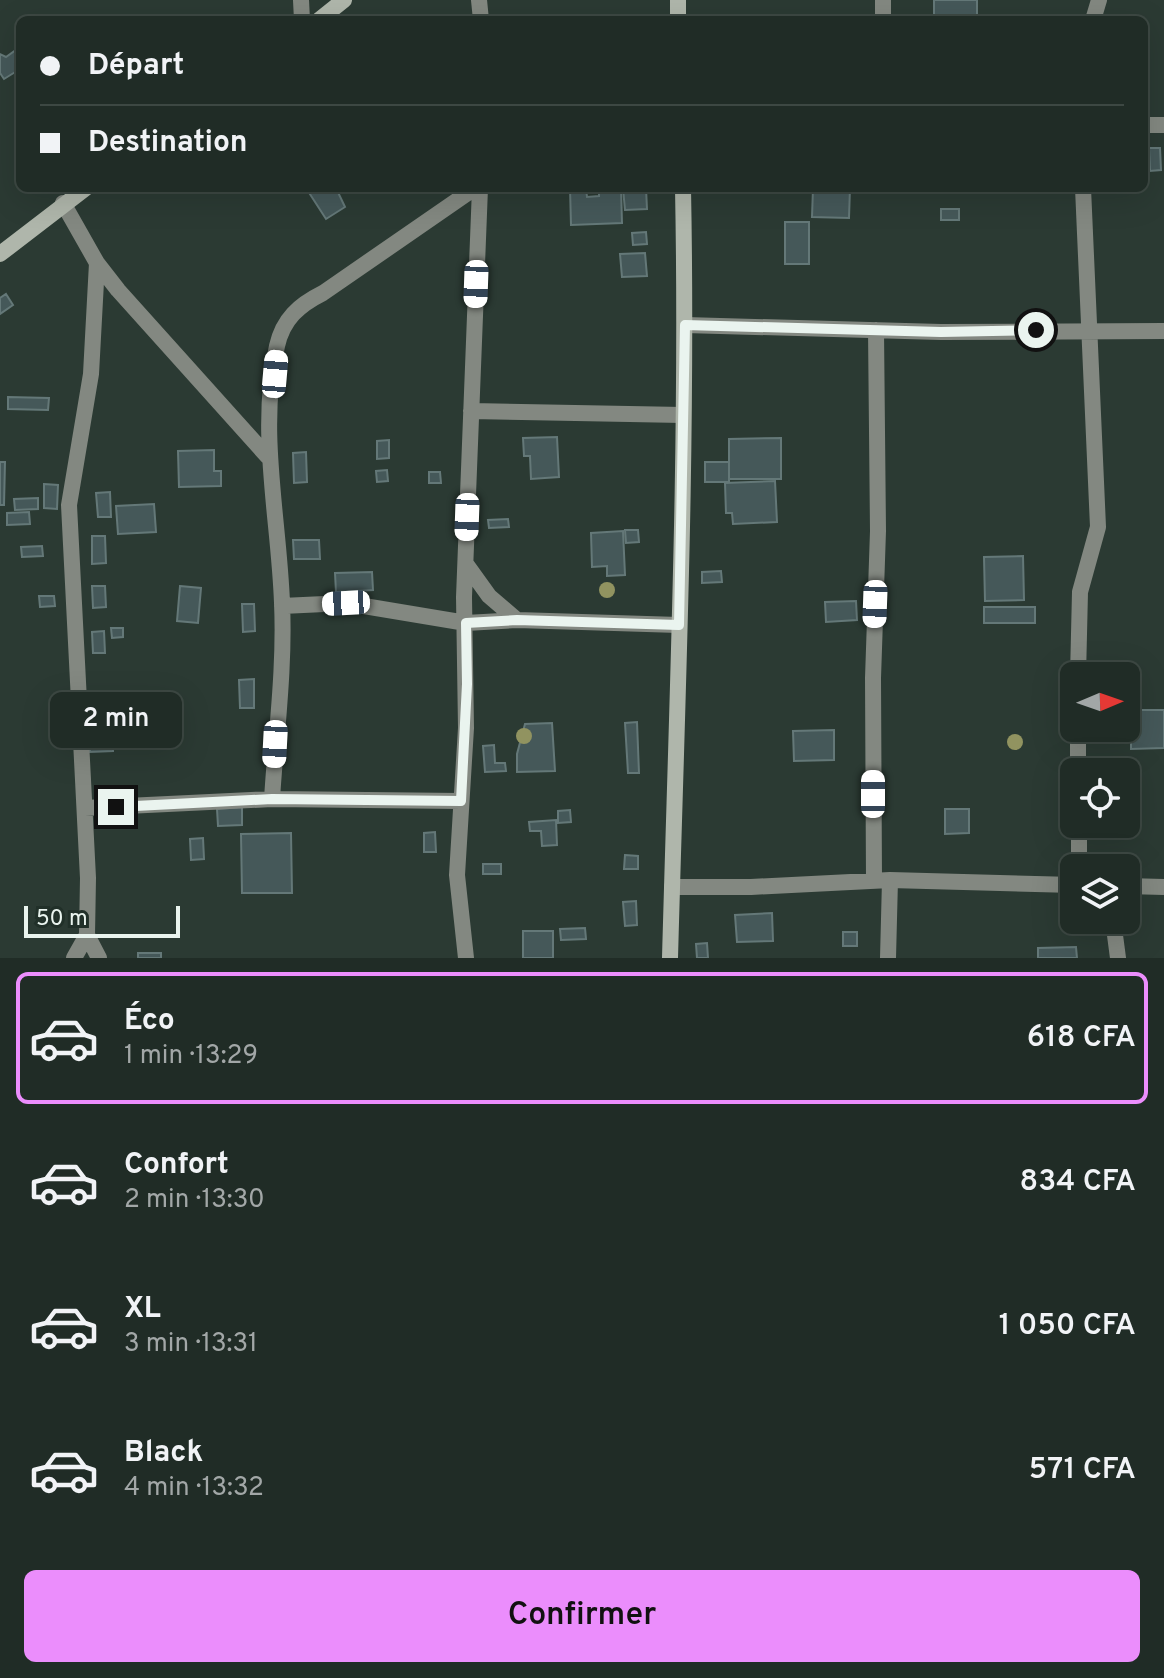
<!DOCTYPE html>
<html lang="fr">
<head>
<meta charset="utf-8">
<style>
  :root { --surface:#202c26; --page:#28342e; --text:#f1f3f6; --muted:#a2a7a7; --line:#3d4843; --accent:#eb8dfc }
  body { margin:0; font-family:Overpass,sans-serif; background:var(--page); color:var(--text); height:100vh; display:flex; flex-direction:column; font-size:30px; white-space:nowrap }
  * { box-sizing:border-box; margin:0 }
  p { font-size:26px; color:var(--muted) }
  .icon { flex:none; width:44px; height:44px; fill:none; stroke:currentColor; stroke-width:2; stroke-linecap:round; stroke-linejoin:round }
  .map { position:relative; height:958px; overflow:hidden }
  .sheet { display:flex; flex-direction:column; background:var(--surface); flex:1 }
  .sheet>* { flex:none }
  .top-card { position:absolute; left:16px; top:16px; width:1132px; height:176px; border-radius:12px; box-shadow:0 8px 32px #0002,0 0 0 2px var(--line); display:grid; align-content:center; height:176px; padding:0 24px; background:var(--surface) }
  .needle { width:52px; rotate:88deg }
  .fabs { position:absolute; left:1060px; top:662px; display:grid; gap:16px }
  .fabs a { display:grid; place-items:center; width:80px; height:80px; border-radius:12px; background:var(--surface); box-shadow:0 8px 32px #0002,0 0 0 2px var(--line); font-size:40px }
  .scale { position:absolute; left:24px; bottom:20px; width:156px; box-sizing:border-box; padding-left:8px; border:4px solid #eaf4ef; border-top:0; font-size:22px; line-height:28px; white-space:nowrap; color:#eaf4ef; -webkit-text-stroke:6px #213029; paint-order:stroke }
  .end { position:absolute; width:36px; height:36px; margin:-18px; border:10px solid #eaf4ef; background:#111; box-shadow:0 0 0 4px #111 }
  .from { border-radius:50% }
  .bubble { position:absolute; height:56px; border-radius:12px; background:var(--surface); box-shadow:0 8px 32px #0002,0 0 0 2px var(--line); font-size:26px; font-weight:600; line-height:56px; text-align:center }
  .car { position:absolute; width:24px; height:48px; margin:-24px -12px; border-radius:10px; box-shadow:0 0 6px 2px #0007; background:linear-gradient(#fff 24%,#345 0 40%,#fff 0 76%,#345 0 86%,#fff 0) }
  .top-card b { display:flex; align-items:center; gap:28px; height:76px; font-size:30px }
  .top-card b+b { border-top:2px solid var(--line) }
  .top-card i { width:20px; height:20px; background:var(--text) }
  ul { padding:14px 0 0; list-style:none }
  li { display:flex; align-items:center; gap:24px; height:132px; margin:0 16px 12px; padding:0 8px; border:4px solid transparent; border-radius:12px }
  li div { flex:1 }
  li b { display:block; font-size:30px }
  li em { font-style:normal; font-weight:600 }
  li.on { border-color:var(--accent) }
  li>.icon { width:72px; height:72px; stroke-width:1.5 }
  .button { display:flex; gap:16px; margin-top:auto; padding:16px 24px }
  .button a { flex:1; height:92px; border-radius:12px; background:var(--accent); color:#111; font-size:32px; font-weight:600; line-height:92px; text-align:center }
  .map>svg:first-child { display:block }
  .building { fill:#455859; stroke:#647878; stroke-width:2 }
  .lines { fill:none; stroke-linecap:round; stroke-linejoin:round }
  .street { stroke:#838881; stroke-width:16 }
  .secondary { stroke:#afb6ab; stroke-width:16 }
  .tree { fill:#919360 }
  .route { stroke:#eaf4ef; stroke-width:10 }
</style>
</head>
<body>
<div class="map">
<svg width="1164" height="958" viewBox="0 0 1164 958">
  <rect width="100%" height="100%" fill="#2b3a33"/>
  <path class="building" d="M934 0H977V20H934Z
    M20 47V69L4 79 0 73V54L6 57Z
    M1149 148H1160L1161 170 1150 171Z
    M306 188H336L345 207 326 219Z
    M570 188H586L587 197 599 196V188H621L622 223 571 225Z
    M623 188H646L647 209 625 210Z
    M813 188H850L849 218 812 217Z
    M941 209H959V220H941Z
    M785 222H809V264H785Z
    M646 232 647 244 633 245 632 233Z
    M645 253 647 276 622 277 620 254Z
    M6 294 13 305 0 314V298Z
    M8 397 49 398 48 410 8 409Z
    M557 437 559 477 531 479 530 456H524L523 438Z
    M781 438V479H729V439Z
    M389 440V458L377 459V441Z
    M214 450V471H221V486L179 487 178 451Z
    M306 452 307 482 294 483 293 453Z
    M0 462H5L4 505H0Z
    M705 462H729V482H705Z
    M387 470 388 481 377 482 376 471Z
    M429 472H440L441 483H429Z
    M775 481 777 522 733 524 732 513H726L725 483Z
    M44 484 58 485 57 509 44 508Z
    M110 492 111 517H98L96 493Z
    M38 498V509L15 510 14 499Z
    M154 504 156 532 118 534 116 506Z
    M29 512 30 524 7 525V513Z
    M508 519 509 527 489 528 488 520Z
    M625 530H638L639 542 626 543Z
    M623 531 625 575 607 576V566L592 567 591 533Z
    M92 536H105L106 563 92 564Z
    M293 540H319L320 559H294Z
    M42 546 43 556 22 557 21 547Z
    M1023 556 1024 600 985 601 984 557Z
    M721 571 722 582 702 583V572Z
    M372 572 373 590 336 592 335 573Z
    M92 586H105L106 607 93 608Z
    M180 586 201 588 198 623 177 621Z
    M39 596H54L55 606 40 607Z
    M856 601 857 620 826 622 825 602Z
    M242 604H254L255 631 243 632Z
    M984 607H1035V623H984Z
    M111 628H123V637L112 638Z
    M104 631 105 653H93L92 632Z
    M254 679V708H240L239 680Z
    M1131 710H1164V748L1131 749Z
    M111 721 113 751 90 752 88 722Z
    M637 722 639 773H628L625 723Z
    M552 723 555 771 517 772V754L525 724Z
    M834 730V760L794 761 793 731Z
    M494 745 495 763H505L506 771 485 772 483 746Z
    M242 807V825L218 826 217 809Z
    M945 809H969V833L945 834Z
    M570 810 571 822 558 823V811Z
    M556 820 557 845 542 846 541 831H530L529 822Z
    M435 832 436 852H424V833Z
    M291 833 292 893H242L241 834Z
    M203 838 204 859 191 860 190 839Z
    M625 855 638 856V869H624Z
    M483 864H501V874H483Z
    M636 901 637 925 625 926 623 902Z
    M772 913 773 941 737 942 735 915Z
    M585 928 586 939 561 940 560 929Z
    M523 931H553V958H523Z
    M843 932H857V946H843Z
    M707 943 708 958H697L696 944Z
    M1076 947 1077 958H1038V948Z
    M138 953H161V958H138Z"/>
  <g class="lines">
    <path class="street" d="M301 0 302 20
      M479 0 481 20
      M883 20V0
      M1093 20 1099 0
      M1144 125H1164
      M63 203 97 263 118 290 268 457
      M685 325 941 332 1164 331
      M471 411 683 415
      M466 564 489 596 517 620
      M282 606 346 603 466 623 517 620 679 625
      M1078 676 1080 592 1098 527 1083 188
      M1078 728V772
      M272 799C276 734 285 667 282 603 279 518 258 431 277 346 283 319 299 305 323 293L475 188
      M85 808 272 799 461 801
      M1079 824V868
      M874 880 873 678 878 531 876 330
      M1126 886 1164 887
      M672 887H751L890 880 1074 885
      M1113 920 1118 958
      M87 935 99 958
      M74 958 87 935 88 878 69 505 91 374 97 263
      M466 958 457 875 466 728 464 597 480 188
      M888 958 890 880"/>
    <path class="secondary" d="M678 0V20
      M319 20 344 0
      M0 254 86 188
      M670 958C677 701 688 445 683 188"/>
  </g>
  <g class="tree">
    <circle cx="607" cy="590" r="8"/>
    <circle cx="524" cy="736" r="8"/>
    <circle cx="1015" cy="742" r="8"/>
  </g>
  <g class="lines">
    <path class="route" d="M116 807 272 799 461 801 467 684 466 623 517 620 679 625 685 325 941 332 1036 330"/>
  </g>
</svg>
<div class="fabs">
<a><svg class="needle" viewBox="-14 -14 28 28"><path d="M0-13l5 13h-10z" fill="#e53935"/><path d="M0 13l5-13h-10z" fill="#a2a7a7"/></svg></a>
<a><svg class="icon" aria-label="locate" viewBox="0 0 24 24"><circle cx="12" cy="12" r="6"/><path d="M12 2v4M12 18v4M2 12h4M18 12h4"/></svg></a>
<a><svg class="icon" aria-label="layers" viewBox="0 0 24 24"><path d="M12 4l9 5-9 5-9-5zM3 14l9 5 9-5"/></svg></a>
</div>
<div class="scale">50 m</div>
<i class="end from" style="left:1036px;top:330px"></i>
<i class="end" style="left:116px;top:807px"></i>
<div class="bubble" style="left:50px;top:692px;width:132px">2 min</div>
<i class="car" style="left:476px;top:284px;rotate:182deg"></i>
<i class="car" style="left:275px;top:374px;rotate:5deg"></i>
<i class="car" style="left:467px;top:517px;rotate:182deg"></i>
<i class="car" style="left:346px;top:603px;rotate:267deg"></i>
<i class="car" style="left:875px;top:604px;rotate:182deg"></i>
<i class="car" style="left:275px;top:744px;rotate:183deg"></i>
<i class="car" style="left:873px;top:794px;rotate:0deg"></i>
<div class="top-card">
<b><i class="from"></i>Départ</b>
<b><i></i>Destination</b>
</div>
</div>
<section class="sheet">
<ul>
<li class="on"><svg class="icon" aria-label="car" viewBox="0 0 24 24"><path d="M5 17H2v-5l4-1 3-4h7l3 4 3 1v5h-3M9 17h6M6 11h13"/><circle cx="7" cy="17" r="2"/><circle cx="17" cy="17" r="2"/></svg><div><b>Éco</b><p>1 min · 13:29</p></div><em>618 CFA</em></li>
<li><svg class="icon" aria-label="car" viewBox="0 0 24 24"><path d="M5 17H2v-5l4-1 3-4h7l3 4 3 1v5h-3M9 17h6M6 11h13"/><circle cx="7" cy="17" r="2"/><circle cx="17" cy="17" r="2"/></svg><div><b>Confort</b><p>2 min · 13:30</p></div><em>834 CFA</em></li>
<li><svg class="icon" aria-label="car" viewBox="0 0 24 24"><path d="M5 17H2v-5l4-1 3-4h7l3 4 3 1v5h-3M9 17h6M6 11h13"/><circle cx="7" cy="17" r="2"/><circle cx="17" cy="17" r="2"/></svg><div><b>XL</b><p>3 min · 13:31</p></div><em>1 050 CFA</em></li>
<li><svg class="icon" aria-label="car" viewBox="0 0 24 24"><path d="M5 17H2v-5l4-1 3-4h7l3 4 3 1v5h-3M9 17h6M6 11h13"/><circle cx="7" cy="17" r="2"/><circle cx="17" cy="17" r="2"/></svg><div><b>Black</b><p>4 min · 13:32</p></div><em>571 CFA</em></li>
</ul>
<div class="button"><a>Confirmer</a></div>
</section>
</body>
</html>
